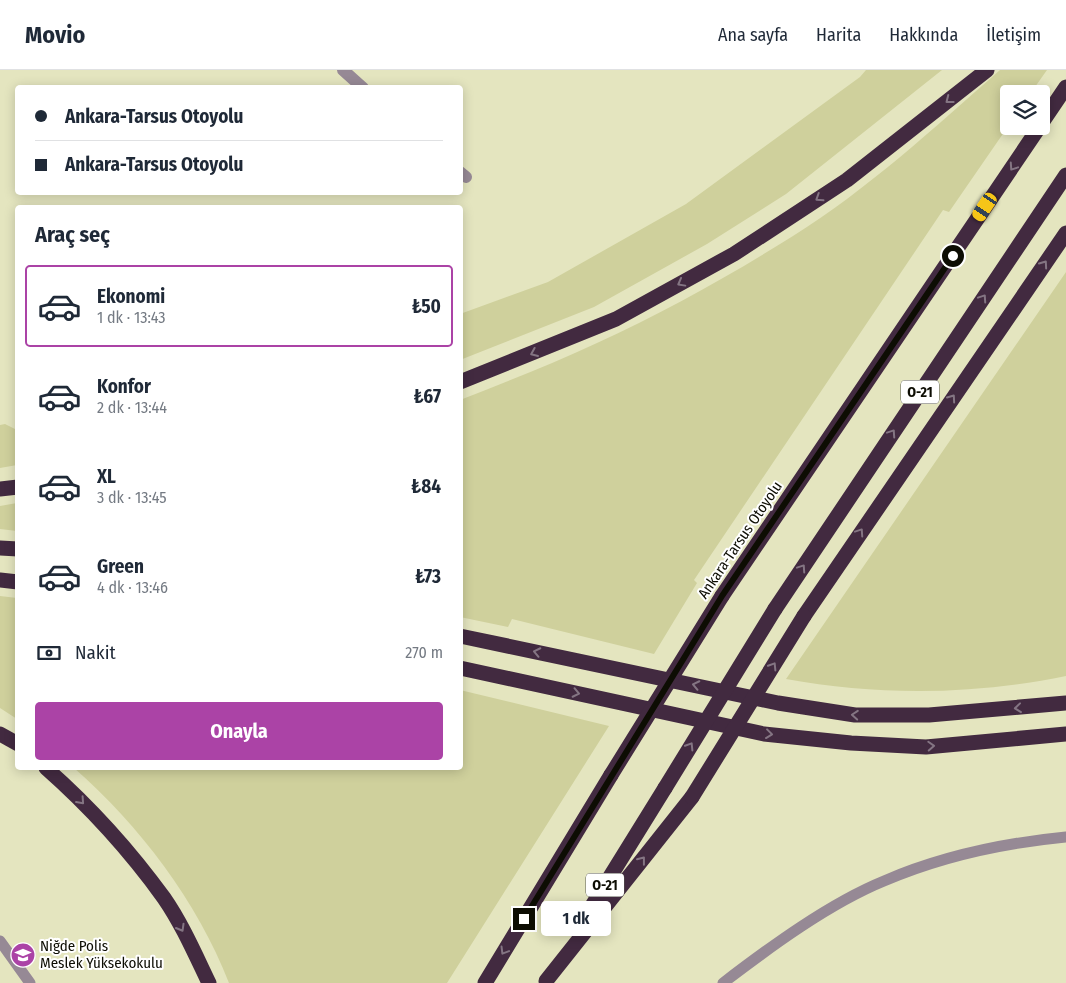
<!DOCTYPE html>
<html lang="tr">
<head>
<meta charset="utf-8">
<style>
  :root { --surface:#fff; --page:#f2f2f3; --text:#1f2937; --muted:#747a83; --line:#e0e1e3; --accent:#ab43a6 }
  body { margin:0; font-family:"Fira Sans Condensed",sans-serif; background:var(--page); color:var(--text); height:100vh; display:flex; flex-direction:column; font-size:19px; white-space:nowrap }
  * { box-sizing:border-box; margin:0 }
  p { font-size:16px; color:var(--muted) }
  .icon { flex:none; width:28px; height:28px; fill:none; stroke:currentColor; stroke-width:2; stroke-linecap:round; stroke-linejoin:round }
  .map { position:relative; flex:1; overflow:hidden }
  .sheet { position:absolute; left:15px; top:135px; width:448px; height:565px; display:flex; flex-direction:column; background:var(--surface); border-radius:5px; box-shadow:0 2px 12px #0003 }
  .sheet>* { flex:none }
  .top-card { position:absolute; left:15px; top:15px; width:448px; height:110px; border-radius:5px; box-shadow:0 2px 12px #0003; display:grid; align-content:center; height:110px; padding:0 20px; background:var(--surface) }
  .controls { position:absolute; left:1000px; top:15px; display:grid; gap:10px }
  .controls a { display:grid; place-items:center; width:50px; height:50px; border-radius:5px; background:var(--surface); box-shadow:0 2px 12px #0003; font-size:25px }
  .end { position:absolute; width:22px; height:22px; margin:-11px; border:6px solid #0d0d03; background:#fff; box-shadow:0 0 0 2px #fff }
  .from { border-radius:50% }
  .bubble { position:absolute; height:35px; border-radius:5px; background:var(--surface); box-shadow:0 2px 12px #0003; font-size:16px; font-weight:700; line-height:35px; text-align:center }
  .car { position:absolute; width:15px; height:30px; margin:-15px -8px; border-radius:6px; box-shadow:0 0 4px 1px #0007; background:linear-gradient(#f5c518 24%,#345 0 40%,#f5c518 0 76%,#345 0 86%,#f5c518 0) }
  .top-card b { display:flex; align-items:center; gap:18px; height:48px; font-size:19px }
  .top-card b+b { border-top:1px solid var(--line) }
  .top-card i { width:12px; height:12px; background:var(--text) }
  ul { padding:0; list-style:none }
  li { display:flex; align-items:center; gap:15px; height:82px; margin:0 10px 8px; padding:0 10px; border:2px solid transparent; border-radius:5px }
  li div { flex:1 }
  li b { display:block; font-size:19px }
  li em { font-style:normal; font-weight:700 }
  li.on { border-color:var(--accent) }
  li>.icon { width:45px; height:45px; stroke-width:1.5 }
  h2 { padding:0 20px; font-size:22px; line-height:60px }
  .pay { display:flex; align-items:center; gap:12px; height:55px; padding:0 20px; font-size:19px }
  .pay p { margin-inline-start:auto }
  .cta { display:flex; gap:10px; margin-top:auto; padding:10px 20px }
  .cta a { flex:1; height:58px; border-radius:5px; background:var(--accent); color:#fff; font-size:20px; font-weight:700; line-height:58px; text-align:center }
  header { display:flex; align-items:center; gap:30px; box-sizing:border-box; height:70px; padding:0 25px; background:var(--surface); border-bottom:1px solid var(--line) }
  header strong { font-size:24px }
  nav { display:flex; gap:28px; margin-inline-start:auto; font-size:18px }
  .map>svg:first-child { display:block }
  .green { fill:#cfd09c }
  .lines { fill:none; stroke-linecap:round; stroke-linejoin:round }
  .lane { stroke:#968995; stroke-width:11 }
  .street { stroke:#968995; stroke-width:12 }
  .highway { stroke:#422a40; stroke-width:15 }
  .highway-bridge { stroke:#422a40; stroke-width:15 }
  .oneway { stroke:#847583 }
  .route { stroke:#0d0d03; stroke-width:6 }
  .labels { text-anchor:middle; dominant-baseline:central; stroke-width:4; stroke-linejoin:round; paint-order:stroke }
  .shield { fill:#fff; stroke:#56564f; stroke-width:1 }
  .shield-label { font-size:14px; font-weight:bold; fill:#0d0d03 }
  .street-label { font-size:15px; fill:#0d0d03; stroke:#fff }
  .poi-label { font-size:15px; fill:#0d0d03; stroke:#fff; text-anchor:start }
</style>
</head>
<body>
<header>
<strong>Movio</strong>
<nav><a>Ana sayfa</a><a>Harita</a><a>Hakkında</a><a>İletişim</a></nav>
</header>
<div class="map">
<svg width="1066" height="913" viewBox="0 0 1066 913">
  <rect width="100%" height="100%" fill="#e4e5bf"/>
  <path class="green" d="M866 0H942L786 124 707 174 594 237 460 290V244L548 212 686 134 860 7Z
    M1000 0H1047L1030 24H1009V55L949 142 943 140 694 510 697 513 654 584 512 549 508 557 460 547V330C506 312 552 294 597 273 663 243 731 205 793 166 868 119 934 58 1000 0Z
    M1066 202V606C974 625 878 626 786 609Z
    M5 354 17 360V395L0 398V355Z
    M17 433V461L0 459V436Z
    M0 526 17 528V649L0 638Z
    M460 620 609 656 447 913H229C197 831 140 756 74 698H460Z"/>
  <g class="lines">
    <path class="lane" d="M0 871 30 913
      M723 913C770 877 830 833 884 811 942 786 1004 773 1066 767"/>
    <path class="street" d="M343 0 363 18
      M460 102 466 107"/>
    <path class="highway" d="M1041 54 1066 17
      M460 312 616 249 734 184 847 110 987 0
      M0 419 18 417
      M0 478 18 479
      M0 510 18 512
      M722 526 1040 56
      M775 539 1066 105
      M804 546 1066 163
      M460 566 778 633 855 645H929L1066 633
      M460 598 764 664 851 673 926 677 1066 664
      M0 664 18 674
      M46 698C89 736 130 781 164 828 182 854 195 884 209 913
      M582 852 665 718
      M546 911 692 727
      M485 913 611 705"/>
    <path class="highway-bridge" d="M611 705 722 526
      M665 718 775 539
      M692 727 804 546"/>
  </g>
  <defs><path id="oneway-chevron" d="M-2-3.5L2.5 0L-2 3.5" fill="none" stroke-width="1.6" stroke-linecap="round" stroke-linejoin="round" transform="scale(1.25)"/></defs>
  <g class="oneway">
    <use href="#oneway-chevron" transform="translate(949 30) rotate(142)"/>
    <use href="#oneway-chevron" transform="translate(1013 97) rotate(124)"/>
    <use href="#oneway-chevron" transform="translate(819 128) rotate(147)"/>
    <use href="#oneway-chevron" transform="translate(1044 194) rotate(-55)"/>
    <use href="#oneway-chevron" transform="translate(681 213) rotate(151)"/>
    <use href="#oneway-chevron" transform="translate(983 228) rotate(-56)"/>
    <use href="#oneway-chevron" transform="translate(534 283) rotate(157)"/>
    <use href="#oneway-chevron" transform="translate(952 328) rotate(-55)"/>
    <use href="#oneway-chevron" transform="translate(892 363) rotate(-56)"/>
    <use href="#oneway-chevron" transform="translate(860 462) rotate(-56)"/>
    <use href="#oneway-chevron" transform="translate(802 498) rotate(-56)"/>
    <use href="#oneway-chevron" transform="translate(537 582) rotate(-168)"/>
    <use href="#oneway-chevron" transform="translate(773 596) rotate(-58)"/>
    <use href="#oneway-chevron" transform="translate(696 615) rotate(-168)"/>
    <use href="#oneway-chevron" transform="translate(576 623) rotate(12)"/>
    <use href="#oneway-chevron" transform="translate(1018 638) rotate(174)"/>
    <use href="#oneway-chevron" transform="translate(855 645) rotate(-176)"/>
    <use href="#oneway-chevron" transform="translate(769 664) rotate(7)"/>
    <use href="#oneway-chevron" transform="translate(690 676) rotate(-58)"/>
    <use href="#oneway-chevron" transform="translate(931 676) rotate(-3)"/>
    <use href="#oneway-chevron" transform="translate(81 731) rotate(48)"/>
    <use href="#oneway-chevron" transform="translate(642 790) rotate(-52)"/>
    <use href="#oneway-chevron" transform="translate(181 858) rotate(60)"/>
    <use href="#oneway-chevron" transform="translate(504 881) rotate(121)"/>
  </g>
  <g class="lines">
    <path class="route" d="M524 849 722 526 953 186"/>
  </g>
  <defs>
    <symbol id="university-disc" viewBox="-11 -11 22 22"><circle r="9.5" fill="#ab43a6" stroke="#fff"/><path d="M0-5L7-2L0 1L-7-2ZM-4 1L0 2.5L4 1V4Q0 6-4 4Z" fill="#fff"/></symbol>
  </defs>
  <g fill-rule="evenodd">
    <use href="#university-disc" x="9" y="871" width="28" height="28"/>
  </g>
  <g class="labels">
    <g class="shield">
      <rect x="901" y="310.5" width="38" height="23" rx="4"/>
      <rect x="586" y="803.5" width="38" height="23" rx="4"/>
    </g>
    <g class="shield-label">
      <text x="920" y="322">O-21</text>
      <text x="605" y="815">O-21</text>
    </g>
    <g class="street-label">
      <text transform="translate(740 470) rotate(-56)">Ankara-Tarsus Otoyolu</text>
    </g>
    <g class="poi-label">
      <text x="40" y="876">Niğde Polis<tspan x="40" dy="17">Meslek Yüksekokulu</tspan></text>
    </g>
  </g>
</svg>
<div class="controls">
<a><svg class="icon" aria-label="layers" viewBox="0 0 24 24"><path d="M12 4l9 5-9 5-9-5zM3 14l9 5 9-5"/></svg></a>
</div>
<i class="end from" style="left:953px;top:186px"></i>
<i class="end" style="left:524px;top:849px"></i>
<div class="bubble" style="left:541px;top:831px;width:70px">1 dk</div>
<i class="car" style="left:985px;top:137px;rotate:214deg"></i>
<div class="top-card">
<b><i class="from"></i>Ankara-Tarsus Otoyolu</b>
<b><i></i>Ankara-Tarsus Otoyolu</b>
</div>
<section class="sheet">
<h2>Araç seç</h2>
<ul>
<li class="on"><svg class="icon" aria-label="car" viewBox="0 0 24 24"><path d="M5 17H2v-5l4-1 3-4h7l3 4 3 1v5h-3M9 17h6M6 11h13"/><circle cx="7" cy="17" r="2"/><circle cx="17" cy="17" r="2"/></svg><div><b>Ekonomi</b><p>1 dk · 13:43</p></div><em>₺50</em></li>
<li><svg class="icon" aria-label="car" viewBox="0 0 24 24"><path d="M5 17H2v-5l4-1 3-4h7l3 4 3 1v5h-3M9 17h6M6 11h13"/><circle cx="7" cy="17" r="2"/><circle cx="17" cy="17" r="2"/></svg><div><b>Konfor</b><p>2 dk · 13:44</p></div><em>₺67</em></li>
<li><svg class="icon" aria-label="car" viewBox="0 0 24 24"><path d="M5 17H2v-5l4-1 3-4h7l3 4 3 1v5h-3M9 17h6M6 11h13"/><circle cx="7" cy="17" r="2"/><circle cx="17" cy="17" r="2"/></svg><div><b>XL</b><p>3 dk · 13:45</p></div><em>₺84</em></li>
<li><svg class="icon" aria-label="car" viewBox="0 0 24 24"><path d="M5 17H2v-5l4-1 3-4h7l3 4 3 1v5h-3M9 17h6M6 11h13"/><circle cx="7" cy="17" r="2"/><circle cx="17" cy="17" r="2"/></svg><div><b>Green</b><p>4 dk · 13:46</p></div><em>₺73</em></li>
</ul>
<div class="pay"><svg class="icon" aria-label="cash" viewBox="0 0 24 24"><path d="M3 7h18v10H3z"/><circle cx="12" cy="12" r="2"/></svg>Nakit<p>270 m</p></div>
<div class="cta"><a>Onayla</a></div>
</section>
</div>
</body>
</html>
